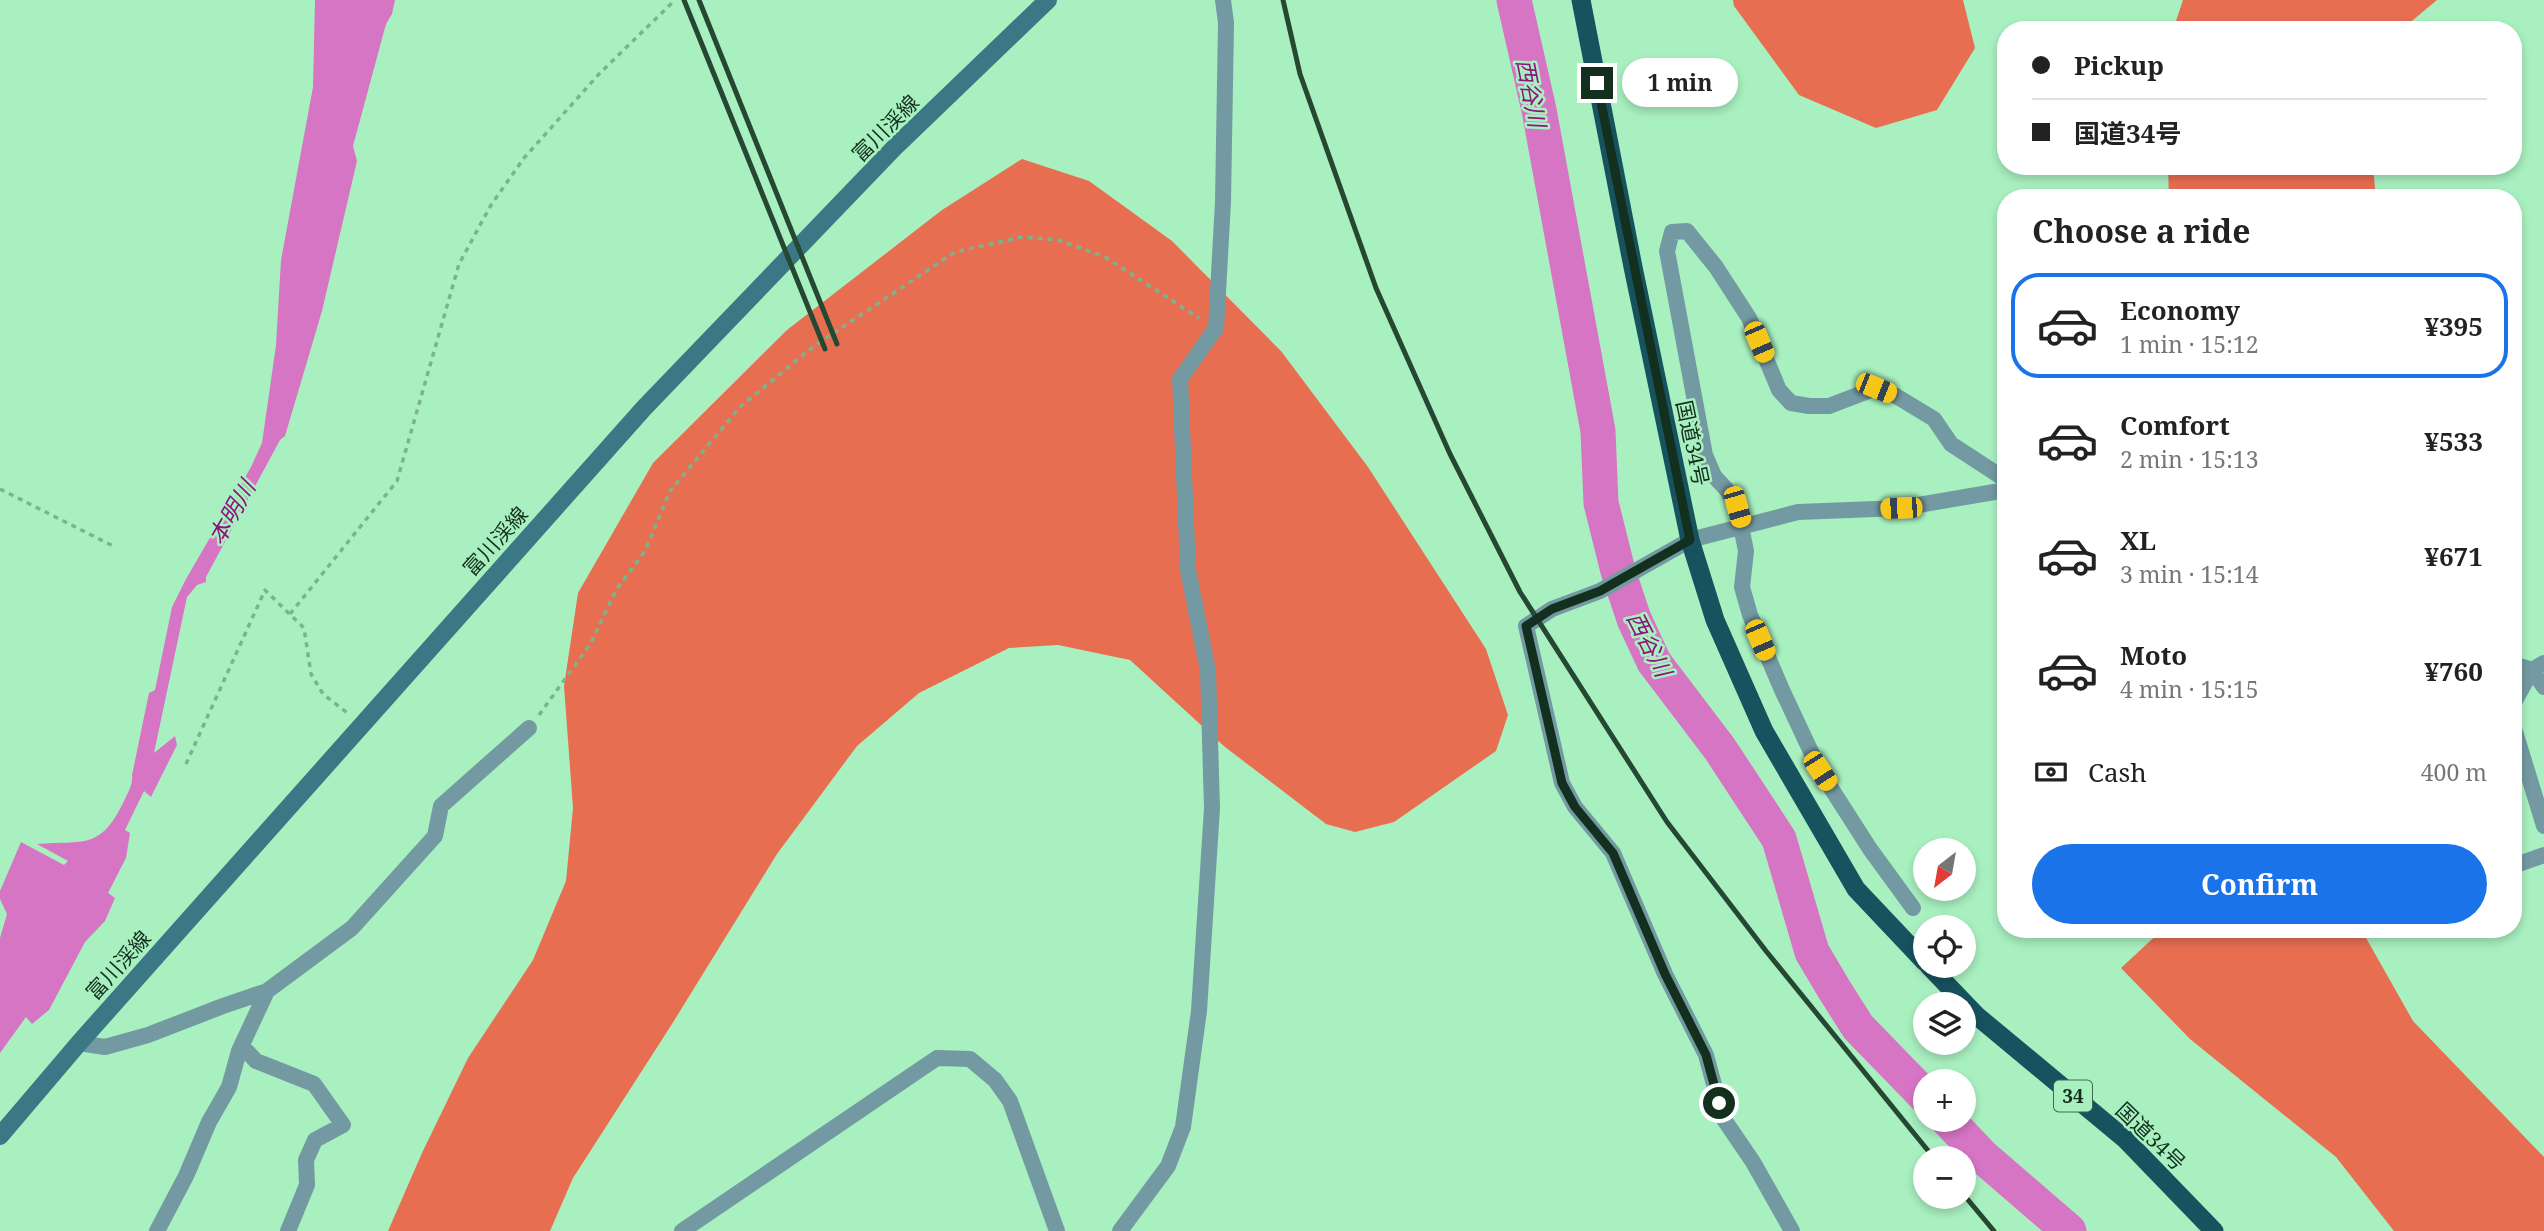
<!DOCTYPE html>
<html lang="en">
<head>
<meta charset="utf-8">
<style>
  :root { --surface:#fff; --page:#f2f2f2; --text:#222; --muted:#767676; --line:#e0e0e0; --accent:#1a73e8 }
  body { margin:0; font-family:"Noto Serif","Noto Sans JP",serif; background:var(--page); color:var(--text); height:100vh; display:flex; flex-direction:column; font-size:26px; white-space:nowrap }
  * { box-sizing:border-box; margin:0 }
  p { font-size:23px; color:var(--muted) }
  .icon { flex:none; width:38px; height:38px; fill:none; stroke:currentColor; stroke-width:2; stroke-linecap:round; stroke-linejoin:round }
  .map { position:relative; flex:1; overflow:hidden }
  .side { position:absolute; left:1997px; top:189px; width:525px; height:749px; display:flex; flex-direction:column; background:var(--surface); border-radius:28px; box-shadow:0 4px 10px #0003 }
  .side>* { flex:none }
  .guide { position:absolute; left:1997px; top:21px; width:525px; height:154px; border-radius:28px; box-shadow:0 4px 10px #0003; display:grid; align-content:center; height:154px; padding:0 35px; background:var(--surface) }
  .needle { width:46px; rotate:211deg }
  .controls { position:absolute; left:1913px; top:838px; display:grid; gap:14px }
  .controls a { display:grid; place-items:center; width:63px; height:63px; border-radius:50%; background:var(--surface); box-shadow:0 4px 10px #0003; font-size:35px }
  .end { position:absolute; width:32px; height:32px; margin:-16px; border:9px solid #13301e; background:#fff; box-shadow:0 0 0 4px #fff }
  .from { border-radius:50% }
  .bubble { position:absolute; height:49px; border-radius:24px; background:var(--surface); box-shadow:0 4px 10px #0003; font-size:23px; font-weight:700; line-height:49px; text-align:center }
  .car { position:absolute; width:21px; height:42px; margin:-21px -10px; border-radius:9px; box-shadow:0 0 5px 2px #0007; background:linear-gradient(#f5c518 24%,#345 0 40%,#f5c518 0 76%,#345 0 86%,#f5c518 0) }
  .guide b { display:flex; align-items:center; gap:24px; height:66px; font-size:26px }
  .guide b+b { border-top:2px solid var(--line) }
  .guide i { width:18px; height:18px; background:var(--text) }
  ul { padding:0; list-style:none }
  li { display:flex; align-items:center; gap:21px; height:105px; margin:0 14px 10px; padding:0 21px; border:4px solid transparent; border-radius:28px }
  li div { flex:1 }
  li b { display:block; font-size:26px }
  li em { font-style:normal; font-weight:700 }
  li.current { border-color:var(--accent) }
  li>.icon { width:63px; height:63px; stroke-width:1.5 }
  h2 { padding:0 35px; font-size:32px; line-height:84px }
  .pay { display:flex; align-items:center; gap:18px; height:77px; padding:0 35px; font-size:26px }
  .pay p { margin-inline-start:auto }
  .action { display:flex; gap:14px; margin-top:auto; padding:14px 35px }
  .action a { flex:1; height:80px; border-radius:42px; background:var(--accent); color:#fff; font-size:28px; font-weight:700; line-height:80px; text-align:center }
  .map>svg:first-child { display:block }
  .forest { fill:#e86e52 }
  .water { fill:#d775c5 }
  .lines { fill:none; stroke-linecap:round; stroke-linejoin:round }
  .river { stroke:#d775c5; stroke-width:35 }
  .path { stroke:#7ab48d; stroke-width:3.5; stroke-dasharray:5 5; stroke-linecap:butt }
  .minor { stroke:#7399a2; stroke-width:16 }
  .secondary { stroke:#3b7886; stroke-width:18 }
  .trunk { stroke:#17525f; stroke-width:19 }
  .rail { stroke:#264833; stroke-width:5 }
  .route { stroke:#13301e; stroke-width:9 }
  .labels { text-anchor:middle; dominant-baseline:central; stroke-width:5; stroke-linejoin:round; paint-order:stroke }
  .shield { fill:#a9f0c0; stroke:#406a4f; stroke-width:2 }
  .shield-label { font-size:19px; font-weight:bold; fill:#13301e }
  .street-label { font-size:21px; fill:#13301e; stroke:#a9f0c0 }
  .water-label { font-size:23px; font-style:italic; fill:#8d137d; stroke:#a9f0c0 }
</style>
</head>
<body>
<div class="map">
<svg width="2544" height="1231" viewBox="0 0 2544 1231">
  <rect width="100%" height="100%" fill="#a9f0c0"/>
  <path class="forest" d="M1733 0H1963L1975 48 1937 110 1876 128 1799 95 1734 6Z
    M2183 0H2437L2401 30H2173Z
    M1022 159 1089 181 1172 241 1281 351 1368 467 1486 649 1508 715 1496 751 1394 822 1355 832 1326 824 1225 747 1130 660 1058 645 1009 648 919 693 857 746 777 854 672 1024 573 1178 550 1231H388L422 1153 468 1058 533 960 566 881 573 808 564 686 578 593 653 463 787 330 942 210Z
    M2168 166H2373L2375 188 2379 198H2169Z
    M2163 929H2361L2413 1021 2544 1157V1231H2394L2336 1157 2190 1039 2121 968Z"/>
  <path class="water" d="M315 0H395L392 14 386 24 353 146 357 161 322 311 285 436 280 440 206 577V582L197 585 187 597 154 753 175 736 177 745 151 797 144 791 125 830 130 833 126 858 108 893 115 898 105 921 85 942 49 1010 32 1024 26 1017 0 1053V938L7 914 0 899V891L21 842 64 865 68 861 37 844C84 840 100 851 124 801 128 792 133 785 132 775L149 693 155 690 172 607 186 579 251 467 262 443 276 345 281 260 313 87Z"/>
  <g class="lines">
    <path class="river" d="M1514 0 1539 110 1598 431 1601 503 1618 571 1634 619 1654 662 1720 749 1779 839 1812 952 1834 989 1858 1027 1925 1096
      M1948 1120 1982 1156 2069 1231"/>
    <path class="path" d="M0 489 113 546
      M290 614 397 481 459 264 491 205 524 158 599 74 675 0
      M539 715 591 643 616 590 645 551 670 491 740 407 814 346 955 252 1022 237 1058 240 1105 257 1199 318
      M186 764 265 590 304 628 311 674 323 694 350 715"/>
    <path class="minor" d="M2513 664 2532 670 2544 687
      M2513 704 2532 670 2544 663
      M2513 725 2544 826
      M2513 866 2544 855
      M1913 908 1870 849 1820 771 1782 690 1750 615 1742 587 1746 551 1737 507 1727 490 1714 476 1705 455 1667 251 1672 232 1687 231 1716 267 1749 318 1779 390 1791 403 1809 406H1829L1876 388 1896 396 1934 419 1951 444 2000 476 2006 484
      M79 1043 105 1047 148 1035 223 1006 267 991 352 928 435 836 441 806 529 728
      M242 1046 256 1061 314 1084 343 1125 315 1140 306 1160 307 1185 288 1231
      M157 1231 186 1176 209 1122 229 1087 239 1051 267 991
      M682 1231 937 1058 970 1059 995 1080 1010 1101 1057 1231
      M1120 1231 1168 1166 1183 1127 1199 1011 1212 808 1208 671 1188 570 1180 379 1216 328 1223 202 1226 23 1223 0
      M1792 1231 1753 1162 1723 1118 1706 1055 1665 974 1613 853 1575 807 1562 783 1526 626 1552 609 1600 591 1690 540 1798 512 1901 508 2006 490"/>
    <path class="secondary" d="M0 1136 79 1043 644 408 894 148 1048 0"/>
    <path class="trunk" d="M1581 0 1633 267 1690 540 1715 620 1764 731 1856 889 1925 962
      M1929 966 1977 1016 2125 1139 2214 1231"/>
    <path class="rail" d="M684 0 825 349
      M699 0 837 344
      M1283 0 1300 74 1376 288 1450 454 1520 592 1667 822 1766 951 1934 1158
      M1964 1195 1994 1231"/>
  </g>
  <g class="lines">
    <path class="route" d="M1597 83 1690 540 1600 591 1552 609 1526 626 1562 783 1575 807 1613 853 1665 974 1706 1055 1719 1103"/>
  </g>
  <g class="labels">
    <rect class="shield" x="2054" y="1080.5" width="38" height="31" rx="5"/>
    <g class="shield-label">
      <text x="2073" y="1096">34</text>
    </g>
    <g class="street-label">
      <text transform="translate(885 128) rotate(-45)">富川渓線</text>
      <text transform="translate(1693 443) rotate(78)">国道34号</text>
      <text transform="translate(495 541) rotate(-48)">富川渓線</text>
      <text transform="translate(118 965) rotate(-48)">富川渓線</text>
      <text transform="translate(2151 1136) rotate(44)">国道34号</text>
    </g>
    <g class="water-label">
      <text transform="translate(1532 93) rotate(79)">西谷川</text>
      <text transform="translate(231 512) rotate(-60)">本明川</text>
      <text transform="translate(1650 644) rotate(63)">西谷川</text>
    </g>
  </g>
</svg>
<div class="controls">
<a><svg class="needle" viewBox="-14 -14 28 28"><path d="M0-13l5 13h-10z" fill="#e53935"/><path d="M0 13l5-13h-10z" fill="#767676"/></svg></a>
<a><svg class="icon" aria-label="locate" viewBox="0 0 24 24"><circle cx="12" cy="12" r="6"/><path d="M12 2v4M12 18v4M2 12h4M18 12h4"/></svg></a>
<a><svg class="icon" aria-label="layers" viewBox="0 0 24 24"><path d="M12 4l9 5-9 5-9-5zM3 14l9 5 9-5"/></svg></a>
<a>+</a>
<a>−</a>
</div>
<i class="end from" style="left:1719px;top:1103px"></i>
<i class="end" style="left:1597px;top:83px"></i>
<div class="bubble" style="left:1622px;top:58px;width:116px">1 min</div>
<i class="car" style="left:1759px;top:342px;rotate:157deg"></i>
<i class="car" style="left:1876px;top:388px;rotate:112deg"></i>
<i class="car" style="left:1737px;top:507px;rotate:164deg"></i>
<i class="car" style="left:1901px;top:508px;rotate:268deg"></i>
<i class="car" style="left:1760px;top:640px;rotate:157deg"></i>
<i class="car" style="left:1820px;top:771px;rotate:147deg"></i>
<div class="guide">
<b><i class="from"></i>Pickup</b>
<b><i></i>国道34号</b>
</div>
<section class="side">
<h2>Choose a ride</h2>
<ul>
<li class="current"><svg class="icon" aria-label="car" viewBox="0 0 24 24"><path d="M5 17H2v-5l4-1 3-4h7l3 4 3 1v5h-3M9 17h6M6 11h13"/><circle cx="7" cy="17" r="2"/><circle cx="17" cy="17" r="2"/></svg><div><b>Economy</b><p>1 min · 15:12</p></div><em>¥395</em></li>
<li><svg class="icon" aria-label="car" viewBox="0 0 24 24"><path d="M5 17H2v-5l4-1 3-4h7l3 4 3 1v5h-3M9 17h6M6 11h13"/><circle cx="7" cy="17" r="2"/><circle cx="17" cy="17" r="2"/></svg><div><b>Comfort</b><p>2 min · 15:13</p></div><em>¥533</em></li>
<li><svg class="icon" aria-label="car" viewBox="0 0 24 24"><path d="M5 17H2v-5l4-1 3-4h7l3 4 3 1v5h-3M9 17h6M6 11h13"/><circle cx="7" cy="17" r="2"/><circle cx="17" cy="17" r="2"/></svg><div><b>XL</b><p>3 min · 15:14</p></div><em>¥671</em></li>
<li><svg class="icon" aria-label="car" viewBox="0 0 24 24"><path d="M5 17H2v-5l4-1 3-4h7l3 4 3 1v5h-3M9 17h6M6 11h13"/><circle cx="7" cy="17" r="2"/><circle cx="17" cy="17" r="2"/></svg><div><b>Moto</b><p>4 min · 15:15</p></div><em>¥760</em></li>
</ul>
<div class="pay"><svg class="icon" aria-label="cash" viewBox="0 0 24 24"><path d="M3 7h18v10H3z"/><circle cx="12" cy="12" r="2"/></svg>Cash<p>400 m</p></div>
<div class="action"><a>Confirm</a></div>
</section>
</div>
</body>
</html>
